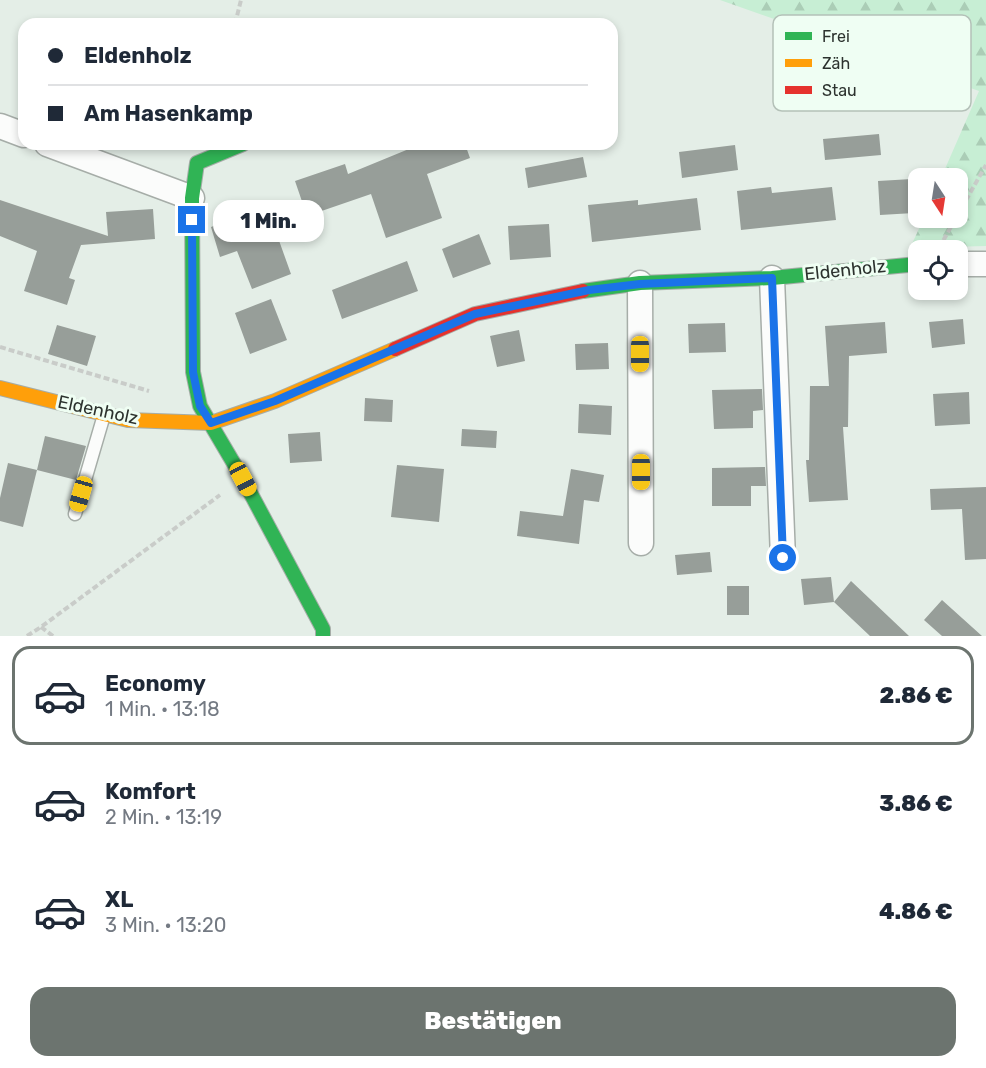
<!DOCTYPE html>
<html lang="de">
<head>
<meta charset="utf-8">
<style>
  :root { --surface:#fff; --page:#f6f6f7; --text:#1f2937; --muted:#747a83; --line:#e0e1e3; --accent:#6c746f }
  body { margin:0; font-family:Rubik,sans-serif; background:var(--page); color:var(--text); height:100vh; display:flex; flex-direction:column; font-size:22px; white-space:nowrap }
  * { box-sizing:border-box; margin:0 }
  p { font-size:20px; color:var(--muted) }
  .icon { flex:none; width:33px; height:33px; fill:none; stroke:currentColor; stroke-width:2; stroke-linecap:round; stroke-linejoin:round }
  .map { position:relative; height:636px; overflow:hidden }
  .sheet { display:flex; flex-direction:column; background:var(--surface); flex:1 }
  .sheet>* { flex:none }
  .hud { position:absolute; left:18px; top:18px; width:600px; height:132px; border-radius:18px; box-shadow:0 3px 9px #0003; display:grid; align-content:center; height:132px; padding:0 30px; background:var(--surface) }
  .needle { width:39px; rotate:168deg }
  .controls { position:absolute; left:908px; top:168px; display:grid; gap:12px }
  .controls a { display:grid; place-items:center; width:60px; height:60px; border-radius:12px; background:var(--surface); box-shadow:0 3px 9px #0003; font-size:30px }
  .end { position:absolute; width:27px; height:27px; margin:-14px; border:8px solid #1a73e8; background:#fff; box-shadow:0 0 0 3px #fff }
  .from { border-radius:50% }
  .bubble { position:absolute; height:42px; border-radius:18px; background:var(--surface); box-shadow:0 3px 9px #0003; font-size:20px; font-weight:800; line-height:42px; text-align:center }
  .car { position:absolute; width:18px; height:36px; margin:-18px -9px; border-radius:8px; box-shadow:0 0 4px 2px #0007; background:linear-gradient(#f5c518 24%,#345 0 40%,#f5c518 0 76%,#345 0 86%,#f5c518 0) }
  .hud b { display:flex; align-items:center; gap:21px; height:57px; font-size:22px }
  .hud b+b { border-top:2px solid var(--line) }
  .hud i { width:15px; height:15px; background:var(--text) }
  ul { padding:10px 0 0; list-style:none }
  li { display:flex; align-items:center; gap:18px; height:99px; margin:0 12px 9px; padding:0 18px; border:3px solid transparent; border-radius:18px }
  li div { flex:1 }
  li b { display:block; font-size:22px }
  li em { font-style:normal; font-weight:800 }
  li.active { border-color:var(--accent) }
  li>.icon { width:54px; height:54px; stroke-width:1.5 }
  .button { display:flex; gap:12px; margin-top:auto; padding:12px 30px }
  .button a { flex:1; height:69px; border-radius:18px; background:var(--accent); color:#fff; font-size:24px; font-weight:800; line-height:69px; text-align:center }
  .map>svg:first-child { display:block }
  .forest { fill:url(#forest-firs) }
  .building { fill:#979e99 }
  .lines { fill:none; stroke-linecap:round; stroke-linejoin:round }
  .lane-casing { stroke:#a6ada8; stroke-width:15 }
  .street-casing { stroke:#a6ada8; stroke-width:27 }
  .fast-casing { stroke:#a6ada8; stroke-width:16 }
  .slow-casing { stroke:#a6ada8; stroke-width:16 }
  .jam-casing { stroke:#a6ada8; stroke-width:16 }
  .path { stroke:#c9ccc9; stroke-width:4; stroke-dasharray:6 3; stroke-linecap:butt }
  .lane { stroke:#fbfcfb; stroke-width:12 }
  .street { stroke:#fbfcfb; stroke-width:24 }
  .fast { stroke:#30b455; stroke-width:14 }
  .slow { stroke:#ff9f0a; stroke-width:14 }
  .jam { stroke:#e5322d; stroke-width:14 }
  .route { stroke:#1a73e8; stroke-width:8 }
  .labels { text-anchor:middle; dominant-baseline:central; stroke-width:6; stroke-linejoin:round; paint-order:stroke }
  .street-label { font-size:18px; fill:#2c322e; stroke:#effef3 }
  .key { fill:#effef3; stroke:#b4c1b8; stroke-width:1.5 }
  .key-label { font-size:16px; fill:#2c322e }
</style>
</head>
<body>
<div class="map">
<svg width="986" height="636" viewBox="0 0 986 636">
  <defs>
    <pattern id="forest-firs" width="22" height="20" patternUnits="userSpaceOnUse" patternTransform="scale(1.5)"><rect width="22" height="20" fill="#c7eed4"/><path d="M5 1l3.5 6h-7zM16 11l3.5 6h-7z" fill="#abcdb6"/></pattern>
  </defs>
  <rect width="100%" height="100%" fill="#e4eee7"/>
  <path class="forest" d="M720 0H986V246L910 248 924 218H957V178H941L979 91Z"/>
  <path class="building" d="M879 134 881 155 825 160 823 139Z
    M421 144H465L470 158 427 174 442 218 386 238 371 194 307 216 295 181 345 164 348 174Z
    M735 145 738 170 682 178 679 152Z
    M583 157 587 177 528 188 525 168Z
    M912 179 914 213 880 215 878 181Z
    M771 187 772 193 832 187 836 220 741 230 737 191Z
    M697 198 701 230 592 242 588 205 638 200V205Z
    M0 200 108 236 106 212 153 209 155 239 81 245 69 278 75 280 67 305 24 291 37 251 0 236Z
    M267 207 291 274 252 289 237 251 220 257 211 227Z
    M549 224 551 257 510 260 508 226Z
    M479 234 491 264 453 278 442 249Z
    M407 261 418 291 342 319 332 290Z
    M271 299 287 340 250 354 235 313Z
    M963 319 965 344 932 348 929 322Z
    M885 322 887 353 849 356 848 427H843L848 500 809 502 806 460H809L810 386H829L825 326Z
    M725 323 726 352 689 353 688 324Z
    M57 325 96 336 87 366 48 354Z
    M519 330 525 361 497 367 490 336Z
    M608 343 609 369 576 370 575 344Z
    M762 389 763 410 753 411V428L714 429 712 390Z
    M969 392 970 424 935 426 933 394Z
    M365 398 393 400 392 422 364 421Z
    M579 404 612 406 611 435 578 433Z
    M462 429 497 431 496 448 461 446Z
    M320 432 322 461 290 463 288 434Z
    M45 436 86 446 76 480 37 470Z
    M8 463 37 470 23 527 0 521V498Z
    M397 465 444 469 439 522 391 517Z
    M765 467 766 486H751V506H712V468Z
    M571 469 604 475 599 502 584 500 579 544 517 536 520 511 563 516Z
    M986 487V559L965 560 962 509 931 510 930 489Z
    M710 552 712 572 677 575 675 555Z
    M831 577 834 602 804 605 801 579Z
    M851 581 909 636H870L834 602Z
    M727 586H749V615H727Z
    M942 600 982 636H942L924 620Z"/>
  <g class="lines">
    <defs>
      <path id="lane" d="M75 514 104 415"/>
      <path id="street" d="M0 126 24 135
        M47 144 192 198
        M957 264H986
        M772 278 783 558
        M640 283 641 543"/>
      <path id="fast" d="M243 144 197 163 192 198 193 372 200 406 243 479 323 629V636
        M583 291 640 283 772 278 918 264"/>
      <path id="slow" d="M0 388 128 420 211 423 275 401 395 349"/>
      <path id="jam" d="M395 349 475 314 583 291"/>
    </defs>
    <use href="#lane" class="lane-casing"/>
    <use href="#street" class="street-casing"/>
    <use href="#fast" class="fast-casing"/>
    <use href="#slow" class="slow-casing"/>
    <use href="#jam" class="jam-casing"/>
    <path class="path" d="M235 24 241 0
      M957 216 986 165
      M939 248 956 218
      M0 347 149 391
      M41 627 53 636
      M27 636 41 627 220 495"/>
    <use href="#lane" class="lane"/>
    <use href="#street" class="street"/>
    <use href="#fast" class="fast"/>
    <use href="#slow" class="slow"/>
    <use href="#jam" class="jam"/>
  </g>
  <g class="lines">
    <path class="route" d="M192 220 193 372 200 406 211 423 275 401 475 314 589 290 640 284 772 278 783 558"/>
  </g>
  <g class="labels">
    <g class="street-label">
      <text transform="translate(845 270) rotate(-6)">Eldenholz</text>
      <text transform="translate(98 410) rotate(12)">Eldenholz</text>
    </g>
  </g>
  <rect x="773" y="15" width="198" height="96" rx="9" class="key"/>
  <rect x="785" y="32" width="27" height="8" fill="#30b455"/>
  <rect x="785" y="59" width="27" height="8" fill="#ff9f0a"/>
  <rect x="785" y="86" width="27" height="8" fill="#e5322d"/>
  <g class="key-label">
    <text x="822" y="42">Frei</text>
    <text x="822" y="69">Zäh</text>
    <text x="822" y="96">Stau</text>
  </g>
</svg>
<div class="controls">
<a><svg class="needle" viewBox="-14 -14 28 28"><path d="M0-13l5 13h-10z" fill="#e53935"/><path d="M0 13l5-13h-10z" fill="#747a83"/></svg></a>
<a><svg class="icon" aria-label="locate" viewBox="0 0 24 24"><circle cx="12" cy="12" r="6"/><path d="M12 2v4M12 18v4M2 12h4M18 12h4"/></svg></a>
</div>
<i class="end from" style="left:783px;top:558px"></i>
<i class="end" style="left:192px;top:220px"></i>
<div class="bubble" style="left:213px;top:200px;width:111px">1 Min.</div>
<i class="car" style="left:640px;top:354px;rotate:180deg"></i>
<i class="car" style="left:641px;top:472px;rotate:180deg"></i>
<i class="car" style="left:243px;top:479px;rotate:152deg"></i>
<i class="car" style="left:81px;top:494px;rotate:196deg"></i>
<div class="hud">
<b><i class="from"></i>Eldenholz</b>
<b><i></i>Am Hasenkamp</b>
</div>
</div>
<section class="sheet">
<ul>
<li class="active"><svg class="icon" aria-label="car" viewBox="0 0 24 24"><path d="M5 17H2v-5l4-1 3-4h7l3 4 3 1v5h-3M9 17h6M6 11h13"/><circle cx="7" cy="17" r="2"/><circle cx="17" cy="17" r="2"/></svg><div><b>Economy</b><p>1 Min. · 13:18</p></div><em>2.86 €</em></li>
<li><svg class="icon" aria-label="car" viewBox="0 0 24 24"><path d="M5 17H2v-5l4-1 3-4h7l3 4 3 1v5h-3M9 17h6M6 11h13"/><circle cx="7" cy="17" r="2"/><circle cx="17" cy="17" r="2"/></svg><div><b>Komfort</b><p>2 Min. · 13:19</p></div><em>3.86 €</em></li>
<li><svg class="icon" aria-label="car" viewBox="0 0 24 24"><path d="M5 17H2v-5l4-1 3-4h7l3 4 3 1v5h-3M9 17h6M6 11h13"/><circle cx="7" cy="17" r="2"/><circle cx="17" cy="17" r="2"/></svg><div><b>XL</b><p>3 Min. · 13:20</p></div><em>4.86 €</em></li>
</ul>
<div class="button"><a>Bestätigen</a></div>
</section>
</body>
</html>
